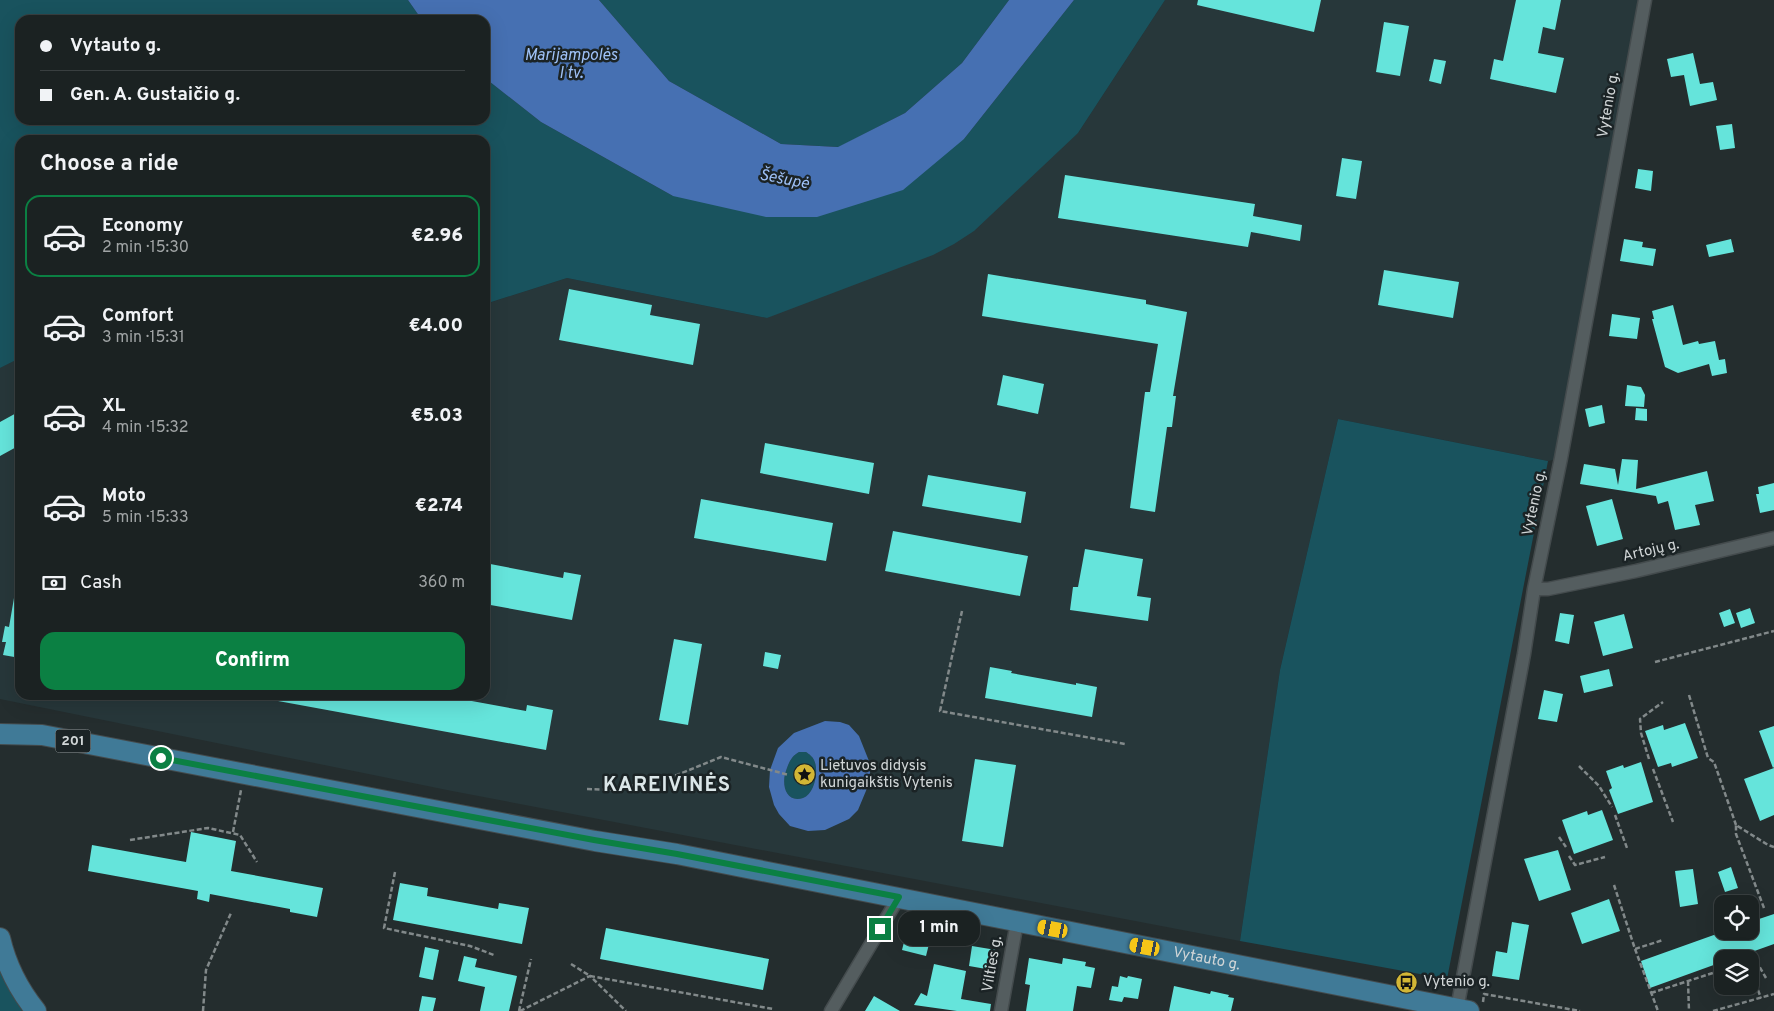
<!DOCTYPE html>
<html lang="en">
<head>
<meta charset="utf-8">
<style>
  :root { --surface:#1b2222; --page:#282f2f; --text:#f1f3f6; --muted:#a0a4a5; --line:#393f40; --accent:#0b8043 }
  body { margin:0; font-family:Overpass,sans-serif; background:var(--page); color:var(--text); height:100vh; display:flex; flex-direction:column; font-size:19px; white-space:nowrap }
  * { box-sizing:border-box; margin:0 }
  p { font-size:16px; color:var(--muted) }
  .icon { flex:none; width:28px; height:28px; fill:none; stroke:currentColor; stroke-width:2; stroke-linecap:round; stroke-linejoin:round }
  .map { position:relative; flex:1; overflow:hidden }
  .sheet { position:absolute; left:15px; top:135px; width:475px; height:565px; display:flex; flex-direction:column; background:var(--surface); border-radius:15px; box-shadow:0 5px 20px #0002,0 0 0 1px var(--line) }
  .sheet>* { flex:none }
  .top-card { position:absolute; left:15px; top:15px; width:475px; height:110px; border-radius:15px; box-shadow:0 5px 20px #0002,0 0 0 1px var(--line); display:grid; align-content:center; height:110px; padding:0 25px; background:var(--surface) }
  .controls { position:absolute; left:1714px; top:895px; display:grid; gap:10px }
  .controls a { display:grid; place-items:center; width:45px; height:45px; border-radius:10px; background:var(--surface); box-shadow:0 5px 20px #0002,0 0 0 1px var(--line); font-size:25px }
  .end { position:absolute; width:22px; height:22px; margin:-11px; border:6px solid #0b8043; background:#fff; box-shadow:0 0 0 2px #fff }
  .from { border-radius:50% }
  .bubble { position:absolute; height:35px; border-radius:15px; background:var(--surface); box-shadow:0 5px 20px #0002,0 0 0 1px var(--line); font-size:16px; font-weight:800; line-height:35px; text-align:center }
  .car { position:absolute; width:15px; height:30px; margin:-15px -8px; border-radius:6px; box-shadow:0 0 4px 1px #0007; background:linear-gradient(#f5c518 24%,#345 0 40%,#f5c518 0 76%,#345 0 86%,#f5c518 0) }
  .top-card b { display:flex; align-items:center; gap:18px; height:48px; font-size:19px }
  .top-card b+b { border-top:1px solid var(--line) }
  .top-card i { width:12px; height:12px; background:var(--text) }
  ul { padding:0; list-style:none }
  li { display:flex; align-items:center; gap:15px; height:82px; margin:0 10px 8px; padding:0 15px; border:2px solid transparent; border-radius:15px }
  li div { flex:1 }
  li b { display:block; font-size:19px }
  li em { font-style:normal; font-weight:800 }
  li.selected { border-color:var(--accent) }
  li>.icon { width:45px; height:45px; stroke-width:1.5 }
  h2 { padding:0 25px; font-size:22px; line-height:60px }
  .pay { display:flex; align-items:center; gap:12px; height:55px; padding:0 25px; font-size:19px }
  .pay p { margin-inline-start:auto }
  .button { display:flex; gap:10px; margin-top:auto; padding:10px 25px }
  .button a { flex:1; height:58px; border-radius:15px; background:var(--accent); color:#fff; font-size:20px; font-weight:800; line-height:58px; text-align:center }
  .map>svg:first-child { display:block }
  .built { fill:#27373a }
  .green { fill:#19535e }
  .water { fill:#4670b2; fill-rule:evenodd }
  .building { fill:#65e4db }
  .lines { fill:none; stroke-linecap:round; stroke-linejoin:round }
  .street-casing { stroke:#444b4d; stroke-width:15 }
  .primary-casing { stroke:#444b4d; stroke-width:22 }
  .path { stroke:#82898a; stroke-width:2.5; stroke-dasharray:5 2.5; stroke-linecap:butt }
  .street { stroke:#545d5f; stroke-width:12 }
  .primary { stroke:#407a97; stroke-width:20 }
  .route { stroke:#0b8043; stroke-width:6 }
  .labels { text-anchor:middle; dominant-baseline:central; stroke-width:5; stroke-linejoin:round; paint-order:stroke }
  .shield { fill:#1b2325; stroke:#9aa0a2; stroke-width:1 }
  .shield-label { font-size:14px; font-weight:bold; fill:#d1d6d7 }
  .street-label { font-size:15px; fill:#d1d6d7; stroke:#1b2325 }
  .poi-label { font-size:15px; fill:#d1d6d7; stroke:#1b2325; text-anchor:start }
  .water-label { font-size:16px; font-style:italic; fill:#9fc2f8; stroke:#1b2325 }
  .district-label { font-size:20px; font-weight:bold; letter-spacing:1px; fill:#dbe6e8; stroke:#1b2325 }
</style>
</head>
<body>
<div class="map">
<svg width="1774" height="1011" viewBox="0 0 1774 1011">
  <rect width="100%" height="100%" fill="#242d2e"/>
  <path class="built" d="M1165 0H1645L1561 458 1548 461 1338 419 1280 670 1240 941 452 791 0 699V368L20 358V695H485V304L567 278 767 318 1078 133Z"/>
  <path class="green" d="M0 0H408L422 20H20V120H485V78L541 122 673 196 964 139 1074 0H1165L1078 133 974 231 954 244 933 255 767 318 567 278 485 304V140H20V358L0 368Z
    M599 0H1009L962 63 905 113 839 147 781 144 669 81Z
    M1338 419 1548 461 1447 979 1240 941 1280 670Z
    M799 752H806C809 754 813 757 814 760 819 770 815 794 803 798 787 803 782 787 785 774 788 765 790 757 799 752Z
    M0 969 22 1011H0Z"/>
  <path class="water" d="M408 0H599L669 81 781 144 838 147 905 113 962 63 1009 0H1074L964 139 903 190 817 217H766L673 196 541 122 485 78V20H422Z
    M825 721 840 722 849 725 859 736 871 766 868 786 858 810 849 819 825 830 808 831 790 826 779 814 774 805 769 787 770 770 778 748 794 733ZM799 752H806C809 754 813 757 814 760 819 770 815 794 803 798 787 803 782 787 785 774 788 765 790 757 799 752Z"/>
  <path class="building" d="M1198 0H1321L1314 32 1197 5Z
    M1516 0H1561L1555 30 1543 27 1538 53 1564 58 1556 93 1490 79 1494 59 1503 61Z
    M1384 22 1409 26 1400 76 1376 72Z
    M1693 53 1700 84 1713 82 1717 100 1690 106 1684 75 1671 77 1667 59Z
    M1434 59 1446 61 1441 84 1429 81Z
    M1732 124 1735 148 1720 150 1716 126Z
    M1342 158 1362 161 1356 199 1336 196Z
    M1638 169 1653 171 1651 191 1635 188Z
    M1065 175 1255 204 1253 216 1302 225 1300 241 1251 232 1248 247 1058 218Z
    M1624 239 1643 242 1642 247 1656 249 1653 266 1620 261Z
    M1731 239 1734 252 1709 257 1706 245Z
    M1384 270 1459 282 1453 318 1378 305Z
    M988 274 1146 300V304L1187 312 1173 396H1176L1172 427H1167L1155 512 1130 508 1145 392H1150L1158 344 982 316Z
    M569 289 652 305 650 315 700 324 693 365 559 340Z
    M1673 305 1683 345 1698 341 1699 344 1715 341 1719 360 1725 359 1727 373 1712 376 1709 364 1678 373 1665 367 1652 319H1654L1652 311Z
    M1612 314 1640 318 1637 339 1609 336Z
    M1003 375 1044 384 1038 414 997 405Z
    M1627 385 1641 387 1645 395 1644 407 1625 406Z
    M1602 405 1605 423 1589 427 1585 409Z
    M1636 408 1647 409V421L1635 420Z
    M20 411V445L0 456V422Z
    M765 443 874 463 869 494 760 473Z
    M1622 459 1638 460 1636 489 1707 471 1714 501 1695 505 1700 525 1675 530 1668 501 1658 504 1656 496 1580 484 1584 464 1615 469 1618 485Z
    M928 475 1026 492 1021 523 922 506Z
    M1774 483V510L1760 513 1756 494H1759L1758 487Z
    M701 499 833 523 826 561 694 538Z
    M1612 499 1623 539 1597 546 1586 506Z
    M893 531 1028 556 1020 596 885 571Z
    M1085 549 1143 559 1137 596 1151 598 1148 621 1070 610 1073 587H1078Z
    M485 563 563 578 564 572 581 575 572 620 485 604Z
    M14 598 20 599V658L3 655 6 642H2L5 626 9 627Z
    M1750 608 1755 623 1741 628 1736 613Z
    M1730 609 1735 623 1724 627 1719 613Z
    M1560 613 1574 615 1569 644 1555 641Z
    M1624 614 1633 648 1603 656 1594 622Z
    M674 639 702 644 688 725 659 720Z
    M765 652 781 655 778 669 763 666Z
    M990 667 1012 671 1011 673 1076 685V683L1097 687 1092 717 985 698Z
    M1609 669 1613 686 1584 693 1580 676Z
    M1544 690 1563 694 1557 722 1538 719Z
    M279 695H439L526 711 527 705 553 710 546 750 278 701Z
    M1685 723 1698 758 1672 767 1671 763 1658 767 1645 731 1663 725 1664 730Z
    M1774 726V767L1773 768 1759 731Z
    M975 759 1016 765 1003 847 962 841Z
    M1641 762 1653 802 1618 814 1609 790 1612 788 1606 771 1623 765 1624 768Z
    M1774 768V815L1760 821 1744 779Z
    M1602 810 1613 840 1574 854 1562 820 1587 811 1588 815Z
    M191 832 236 841 231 871 323 888 317 917 290 912V909L210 894 209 902 197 899 198 891 88 871 92 845 186 862Z
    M1558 850 1571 890 1539 901 1524 859Z
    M1731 867 1738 888 1725 892 1718 872Z
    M1693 869 1698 904 1680 907 1675 871Z
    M400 883 428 888 427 896 498 909 499 903 529 908 522 944 393 920Z
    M1609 899 1620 931 1582 944 1571 913Z
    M1774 914V944L1732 959H1722V962L1650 988 1641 961 1725 931H1750V922Z
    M1512 922 1529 925 1519 980 1492 976 1496 951 1507 953Z
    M606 928 769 959 763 990 600 959Z
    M907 930 931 936 926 956 902 950Z
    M972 946 996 950 992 970 969 966Z
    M425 947 439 950 433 980 419 977Z
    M464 956 477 959 475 967 517 976 509 1011H480L485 987 458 981Z
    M1029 958 1062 964 1063 958 1086 962 1085 966 1095 968 1091 988 1077 986 1073 1011H1026L1030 985 1025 984Z
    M934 964 966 971 961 999 991 1004 990 1011H957L914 1005 921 993 927 996Z
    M1120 976 1127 978 1128 976 1142 979 1138 999 1124 997 1122 1002 1109 1000 1112 986 1118 987Z
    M1174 986 1210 994 1211 991 1229 995 1228 997 1234 998 1231 1011H1169Z
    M422 996 436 998 433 1011H419Z
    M874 996 900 1011H865Z"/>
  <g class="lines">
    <defs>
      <path id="street" d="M1534 589H1548L1636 571 1774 538
        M831 1011 899 897
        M1001 1011 1017 922
        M1455 1011 1457 1009 1524 654 1534 589 1561 458 1645 0"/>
      <g id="primary">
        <path id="s1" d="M0 734 42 735 595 841 677 854 1469 1011"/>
        <path d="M0 938C6 964 19 990 36 1011"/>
      </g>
    </defs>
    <use href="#street" class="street-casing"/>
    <use href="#primary" class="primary-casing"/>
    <path class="path" d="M962 611 940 711 1125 744
      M1655 662 1774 631
      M1689 695 1708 758 1714 762 1736 825
      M1649 759 1641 733 1640 719 1663 702
      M1579 766 1599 786 1612 807
      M1653 769 1673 822
      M587 789 614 790 677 775 721 757 789 775
      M1615 815 1627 848
      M233 832 241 790
      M1559 837 1566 847
      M130 840 208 828 240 835 257 862
      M1569 856 1575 865 1605 857
      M395 872 384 928 470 946 494 955
      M1614 885 1635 949 1663 940
      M1764 908 1736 834V825L1768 845 1774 847
      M1635 949 1658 1011
      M1750 961 1755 959 1766 978
      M571 964 590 976 773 1009
      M1750 969 1761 998
      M1688 981 1689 1011
      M1651 993 1722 970
      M1483 1002 1484 994 1580 1011
      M203 1011 206 970 231 913
      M519 1011 531 959
      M520 1011 590 976 626 1011
      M1713 1011 1774 994"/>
    <use href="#street" class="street"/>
    <use href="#primary" class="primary"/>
  </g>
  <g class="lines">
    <path class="route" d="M161 758 594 840 677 854 899 897 880 929"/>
  </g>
  <defs>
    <symbol id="sight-disc" viewBox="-11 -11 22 22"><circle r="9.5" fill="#d3b635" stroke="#1b2325"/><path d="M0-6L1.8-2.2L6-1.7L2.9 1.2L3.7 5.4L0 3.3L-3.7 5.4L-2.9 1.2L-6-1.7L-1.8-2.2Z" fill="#111"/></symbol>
    <symbol id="bus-disc" viewBox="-11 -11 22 22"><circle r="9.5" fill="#d3b635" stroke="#1b2325"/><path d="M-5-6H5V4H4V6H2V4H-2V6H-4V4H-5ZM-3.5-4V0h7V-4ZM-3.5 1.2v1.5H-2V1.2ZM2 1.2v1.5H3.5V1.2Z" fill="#111"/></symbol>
  </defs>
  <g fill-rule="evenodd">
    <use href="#sight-disc" x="792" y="762" width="25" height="25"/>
    <use href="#bus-disc" x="1394" y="970" width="25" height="25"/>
  </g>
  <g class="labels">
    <rect class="shield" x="55.5" y="729.5" width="35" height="23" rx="4"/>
    <g class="shield-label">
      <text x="73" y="741">201</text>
    </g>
    <g class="street-label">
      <text transform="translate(1609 105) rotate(-80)">Vytenio g.</text>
      <text transform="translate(1535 503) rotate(-78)">Vytenio g.</text>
      <text transform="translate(1651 551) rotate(-13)">Artojų g.</text>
      <text stroke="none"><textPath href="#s1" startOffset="1228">Vytauto g.</textPath></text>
      <text transform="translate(993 964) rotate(-80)">Vilties g.</text>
    </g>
    <g class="poi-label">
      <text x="820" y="766">Lietuvos didysis<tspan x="820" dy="17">kunigaikštis Vytenis</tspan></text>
      <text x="1423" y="982">Vytenio g.</text>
    </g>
    <g class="water-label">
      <text x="571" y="56">Marijampolės<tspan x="571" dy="18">I tv.</tspan></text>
      <text transform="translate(784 180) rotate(11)">Šešupė</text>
    </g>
    <g class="district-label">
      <text x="667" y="786">KAREIVINĖS</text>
    </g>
  </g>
</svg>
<div class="controls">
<a><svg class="icon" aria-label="locate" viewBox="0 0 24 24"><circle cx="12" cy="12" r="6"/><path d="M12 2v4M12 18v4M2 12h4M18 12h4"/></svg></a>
<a><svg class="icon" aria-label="layers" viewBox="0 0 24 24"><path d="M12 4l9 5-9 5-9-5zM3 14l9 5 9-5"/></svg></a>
</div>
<i class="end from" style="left:161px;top:758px"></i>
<i class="end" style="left:880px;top:929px"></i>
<div class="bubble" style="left:898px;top:911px;width:82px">1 min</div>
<i class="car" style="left:1053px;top:929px;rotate:281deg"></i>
<i class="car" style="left:1145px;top:947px;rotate:281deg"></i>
<div class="top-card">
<b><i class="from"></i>Vytauto g.</b>
<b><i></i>Gen. A. Gustaičio g.</b>
</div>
<section class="sheet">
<h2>Choose a ride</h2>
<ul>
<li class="selected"><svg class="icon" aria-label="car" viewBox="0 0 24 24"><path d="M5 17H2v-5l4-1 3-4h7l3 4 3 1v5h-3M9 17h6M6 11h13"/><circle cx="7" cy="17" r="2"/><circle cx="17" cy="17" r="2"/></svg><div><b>Economy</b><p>2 min · 15:30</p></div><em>€2.96</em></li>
<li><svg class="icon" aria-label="car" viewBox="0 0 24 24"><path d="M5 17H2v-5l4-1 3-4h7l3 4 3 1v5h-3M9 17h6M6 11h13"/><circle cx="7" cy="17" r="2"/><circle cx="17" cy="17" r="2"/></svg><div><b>Comfort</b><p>3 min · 15:31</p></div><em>€4.00</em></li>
<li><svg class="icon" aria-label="car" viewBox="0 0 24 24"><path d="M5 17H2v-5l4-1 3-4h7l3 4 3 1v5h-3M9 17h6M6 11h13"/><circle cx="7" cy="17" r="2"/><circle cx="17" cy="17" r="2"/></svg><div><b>XL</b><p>4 min · 15:32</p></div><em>€5.03</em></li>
<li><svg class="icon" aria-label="car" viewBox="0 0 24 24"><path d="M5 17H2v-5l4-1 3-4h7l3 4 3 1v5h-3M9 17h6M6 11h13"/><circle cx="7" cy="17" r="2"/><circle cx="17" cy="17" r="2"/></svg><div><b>Moto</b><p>5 min · 15:33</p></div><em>€2.74</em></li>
</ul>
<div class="pay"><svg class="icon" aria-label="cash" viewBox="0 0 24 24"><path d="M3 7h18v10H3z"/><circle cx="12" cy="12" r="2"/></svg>Cash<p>360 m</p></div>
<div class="button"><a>Confirm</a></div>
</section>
</div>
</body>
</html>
